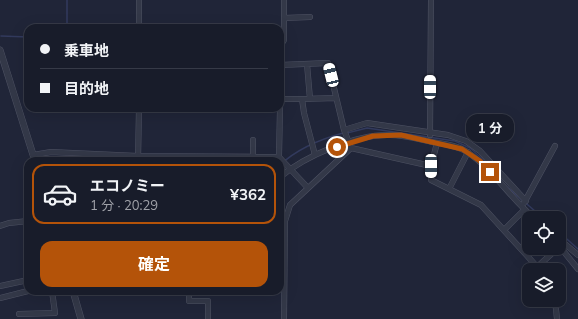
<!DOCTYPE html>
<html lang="ja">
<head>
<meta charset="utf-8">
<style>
  :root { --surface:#181c2a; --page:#252936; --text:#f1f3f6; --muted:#9fa1a8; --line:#363a47; --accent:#b45309 }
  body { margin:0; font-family:Mulish,"Noto Sans JP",sans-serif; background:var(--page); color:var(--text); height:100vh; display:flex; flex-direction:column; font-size:15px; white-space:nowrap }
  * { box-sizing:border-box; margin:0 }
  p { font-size:13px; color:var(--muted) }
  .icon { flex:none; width:22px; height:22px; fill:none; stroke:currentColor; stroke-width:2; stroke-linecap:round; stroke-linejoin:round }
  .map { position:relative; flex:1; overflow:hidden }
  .panel { position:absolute; left:24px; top:157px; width:260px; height:138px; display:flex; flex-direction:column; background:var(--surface); border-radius:12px; box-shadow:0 4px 16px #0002,0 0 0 1px var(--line) }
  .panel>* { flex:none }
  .guide { position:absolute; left:24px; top:24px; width:260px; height:88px; border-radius:12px; box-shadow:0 4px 16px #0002,0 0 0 1px var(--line); display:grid; align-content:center; height:88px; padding:0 16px; background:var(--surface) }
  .controls { position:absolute; left:522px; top:211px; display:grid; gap:8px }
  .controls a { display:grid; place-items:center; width:44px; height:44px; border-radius:8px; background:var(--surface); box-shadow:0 4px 16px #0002,0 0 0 1px var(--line); font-size:20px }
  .end { position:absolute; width:18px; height:18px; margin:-9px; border:5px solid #b45309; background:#fff; box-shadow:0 0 0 2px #fff }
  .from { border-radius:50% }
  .bubble { position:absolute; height:28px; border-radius:12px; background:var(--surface); box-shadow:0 4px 16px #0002,0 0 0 1px var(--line); font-size:13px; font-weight:700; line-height:28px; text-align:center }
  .car { position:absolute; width:12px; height:24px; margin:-12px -6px; border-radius:5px; box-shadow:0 0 3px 1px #0007; background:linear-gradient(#fff 24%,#345 0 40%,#fff 0 76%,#345 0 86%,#fff 0) }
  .guide b { display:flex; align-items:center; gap:14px; height:38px; font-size:15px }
  .guide b+b { border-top:1px solid var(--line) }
  .guide i { width:10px; height:10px; background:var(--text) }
  ul { padding:7px 0 0; list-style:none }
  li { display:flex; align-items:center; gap:12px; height:60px; margin:0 8px 6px; padding:0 8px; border:2px solid var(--line); border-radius:12px }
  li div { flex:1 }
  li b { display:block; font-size:15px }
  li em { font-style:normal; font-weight:700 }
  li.on { border-color:var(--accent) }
  li>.icon { width:36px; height:36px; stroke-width:1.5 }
  .primary-button { display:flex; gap:8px; margin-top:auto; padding:8px 16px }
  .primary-button a { flex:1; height:46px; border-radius:12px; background:var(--accent); color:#fff; font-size:16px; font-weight:700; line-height:46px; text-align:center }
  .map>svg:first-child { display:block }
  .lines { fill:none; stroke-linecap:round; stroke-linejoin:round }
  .stream { stroke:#323a5d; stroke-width:1.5 }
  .minor-casing { stroke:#4e5263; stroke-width:6 }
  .tertiary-casing { stroke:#4e5263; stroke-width:7 }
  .minor { stroke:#333848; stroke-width:5 }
  .tertiary { stroke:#333848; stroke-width:6 }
  .route { stroke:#b45309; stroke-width:5 }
</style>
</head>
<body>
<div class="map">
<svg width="578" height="319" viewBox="0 0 578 319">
  <rect width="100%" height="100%" fill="#202538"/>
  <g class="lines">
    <path class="stream" d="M67 28V0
      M1 36 28 37
      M347 133 367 128 455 141 470 148 488 164 499 178
      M280 165C297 149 321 139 343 133
      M507 187 543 218
      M559 232 578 249"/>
    <defs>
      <path id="minor" d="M284 18 310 17
        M139 28V0
        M280 46 284 40V0
        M307 64 310 99
        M280 65 328 63 344 130 350 145
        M280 99H302L304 113 315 155
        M302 99 336 98
        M344 130 367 123 448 135 466 141 480 151 526 201
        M430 135 431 0
        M437 143 431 166V180L481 205 540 270
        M33 155 51 152 138 156 279 157 308 188
        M253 156V140
        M279 157 280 108
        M138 161 139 108
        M280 177C305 156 356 134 390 135 404 135 418 139 432 142 443 144 457 145 467 152 493 169 510 198 534 218
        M449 189 468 152
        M524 203 555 146
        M0 226 9 223 28 221
        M504 230 524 210
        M559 239 578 255
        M560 247 578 269
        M537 267 558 248
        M0 286 28 280
        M189 291V301H208V319
        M0 298 28 291
        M555 300 557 319
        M19 314 55 313 52 291
        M284 319 285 221 290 205 351 148 431 166"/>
      <path id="tertiary" d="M0 50 35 161
        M73 291 81 319"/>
    </defs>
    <use href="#minor" class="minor-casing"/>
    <use href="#tertiary" class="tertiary-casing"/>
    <use href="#minor" class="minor"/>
    <use href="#tertiary" class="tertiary"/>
  </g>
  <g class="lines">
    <path class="route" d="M337 147 373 136 401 135 462 149 480 161 490 172"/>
  </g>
</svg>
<div class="controls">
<a><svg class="icon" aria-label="locate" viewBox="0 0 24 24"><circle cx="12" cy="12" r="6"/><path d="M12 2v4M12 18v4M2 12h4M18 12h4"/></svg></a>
<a><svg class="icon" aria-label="layers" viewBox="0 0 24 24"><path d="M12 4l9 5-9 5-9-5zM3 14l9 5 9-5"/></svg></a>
</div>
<i class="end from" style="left:337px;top:147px"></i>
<i class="end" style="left:490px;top:172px"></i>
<div class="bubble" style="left:466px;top:114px;width:48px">1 分</div>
<i class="car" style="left:331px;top:75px;rotate:346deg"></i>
<i class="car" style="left:430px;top:87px;rotate:0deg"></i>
<i class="car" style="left:431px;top:166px;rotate:180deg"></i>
<div class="guide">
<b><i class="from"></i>乗車地</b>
<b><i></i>目的地</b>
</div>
<section class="panel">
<ul>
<li class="on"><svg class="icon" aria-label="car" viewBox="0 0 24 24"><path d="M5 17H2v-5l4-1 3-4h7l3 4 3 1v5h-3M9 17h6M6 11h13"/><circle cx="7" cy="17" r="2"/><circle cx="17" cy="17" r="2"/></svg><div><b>エコノミー</b><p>1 分 · 20:29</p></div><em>¥362</em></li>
</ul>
<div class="primary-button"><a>確定</a></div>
</section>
</div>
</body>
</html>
